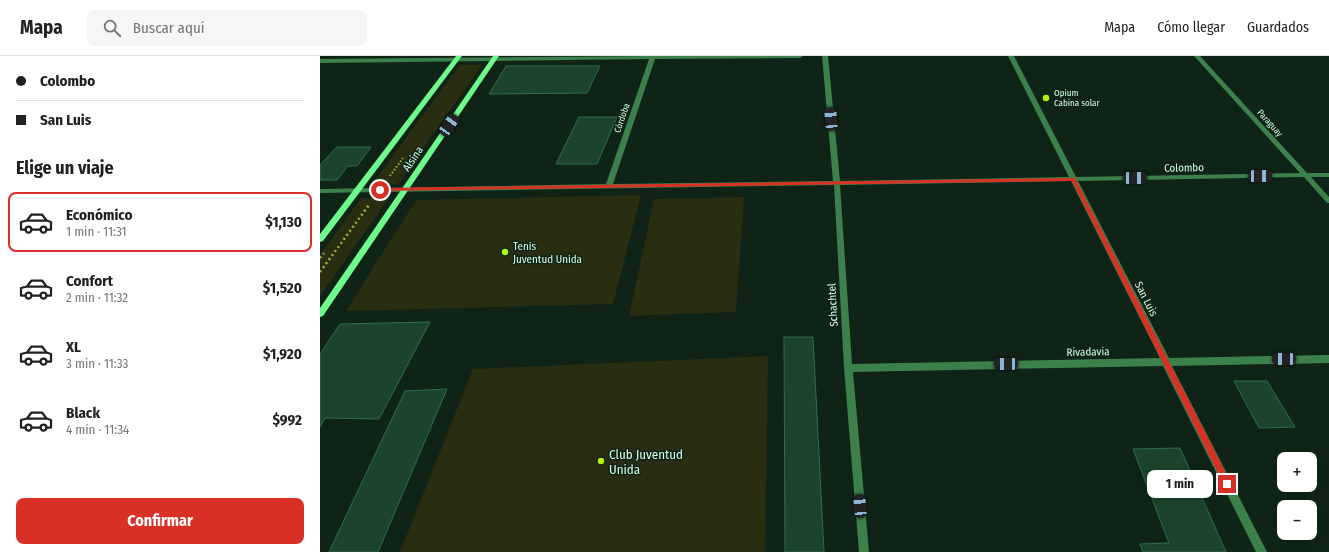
<!DOCTYPE html>
<html lang="es">
<head>
<meta charset="utf-8">
<style>
  :root { --surface:#fff; --page:#f6f6f6; --text:#202124; --muted:#757577; --line:#e0e0e0; --accent:#d93025 }
  body { margin:0; font-family:"Fira Sans Condensed",sans-serif; background:var(--page); color:var(--text); height:100vh; display:flex; flex-direction:column; font-size:15px; white-space:nowrap }
  * { box-sizing:border-box; margin:0 }
  p { font-size:13px; color:var(--muted) }
  .icon { flex:none; width:22px; height:22px; fill:none; stroke:currentColor; stroke-width:2; stroke-linecap:round; stroke-linejoin:round }
  .map { position:relative; flex:1; overflow:hidden }
  .details { display:flex; flex-direction:column; background:var(--surface); width:320px }
  .details>* { flex:none }
  .banner { display:grid; align-content:center; height:88px; padding:0 16px; background:var(--surface) }
  .buttons { position:absolute; left:957px; top:396px; display:grid; gap:8px }
  .buttons a { display:grid; place-items:center; width:40px; height:40px; border-radius:8px; background:var(--surface); box-shadow:0 2px 10px #0003; font-size:20px }
  .end { position:absolute; width:18px; height:18px; margin:-9px; border:5px solid #d93025; background:#fff; box-shadow:0 0 0 2px #fff }
  .from { border-radius:50% }
  .bubble { position:absolute; height:28px; border-radius:8px; background:var(--surface); box-shadow:0 2px 10px #0003; font-size:13px; font-weight:700; line-height:28px; text-align:center }
  .car { position:absolute; width:12px; height:24px; margin:-12px -6px; border-radius:5px; box-shadow:0 0 3px 1px #0007; background:linear-gradient(#222 24%,#8ab4d8 0 40%,#222 0 76%,#8ab4d8 0 86%,#222 0) }
  .banner b { display:flex; align-items:center; gap:14px; height:38px; font-size:15px }
  .banner b+b { border-top:1px solid var(--line) }
  .banner i { width:10px; height:10px; background:var(--text) }
  ul { padding:0; list-style:none }
  li { display:flex; align-items:center; gap:12px; height:60px; margin:0 8px 6px; padding:0 8px; border:2px solid transparent; border-radius:8px }
  li div { flex:1 }
  li b { display:block; font-size:15px }
  li em { font-style:normal; font-weight:700 }
  li.active { border-color:var(--accent) }
  li>.icon { width:36px; height:36px; stroke-width:1.5 }
  h2 { padding:0 16px; font-size:18px; line-height:48px }
  .cta { display:flex; gap:8px; margin-top:auto; padding:8px 16px }
  .cta a { flex:1; height:46px; border-radius:8px; background:var(--accent); color:#fff; font-size:16px; font-weight:700; line-height:46px; text-align:center }
  header { display:flex; align-items:center; gap:24px; box-sizing:border-box; height:56px; padding:0 20px; background:var(--surface); border-bottom:1px solid var(--line) }
  header strong { font-size:19px }
  nav { display:flex; gap:22px; margin-inline-start:auto; font-size:14px }
  .search { width:280px; height:36px; background:var(--page); display:flex; align-items:center; gap:10px; box-sizing:border-box; padding:0 14px; border-radius:8px; color:var(--muted); font-size:15px }
  main { display:flex; flex:1; min-height:0 }
  .map>svg:first-child { display:block }
  .green { fill:#292d12 }
  .building { fill:#1c442c; stroke:#2f6f48 }
  .lines { fill:none; stroke-linecap:round; stroke-linejoin:round }
  .path-far1 { stroke:#a1b233; stroke-width:2; stroke-dasharray:1.5 2; stroke-linecap:butt }
  .path { stroke:#a1b233; stroke-width:2.5; stroke-dasharray:2 3; stroke-linecap:butt }
  .minor { fill:#3c814c; fill-rule:evenodd }
  .secondary { fill:#6efa8c; fill-rule:evenodd }
  .route { fill:#d93025 }
  .poi-dot { fill:#aff409; stroke:#0f2417; stroke-width:1.5 }
  .labels { text-anchor:middle; dominant-baseline:central; stroke-width:3; stroke-linejoin:round; paint-order:stroke }
  .far-poi-label { font-size:9px; fill:#d3fde0; stroke:#0f2417; text-anchor:start }
  .far-street-label { font-size:9px; fill:#d3fde0; stroke:#0f2417 }
  .street-label { font-size:11px; fill:#d3fde0; stroke:#0f2417 }
  .poi-label { font-size:11px; fill:#d3fde0; stroke:#0f2417; text-anchor:start }
  .near-poi-label { font-size:13px; fill:#d3fde0; stroke:#0f2417; text-anchor:start }
</style>
</head>
<body>
<header>
<strong>Mapa</strong>
<div class="search"><svg class="icon" aria-label="search" viewBox="0 0 24 24"><circle cx="10" cy="10" r="6"/><path d="M15 15l6 6"/></svg>Buscar aquí</div>
<nav><a>Mapa</a><a>Cómo llegar</a><a>Guardados</a></nav>
</header>
<main>
<section class="details">
<div class="banner">
<b><i class="from"></i>Colombo</b>
<b><i></i>San Luis</b>
</div>
<h2>Elige un viaje</h2>
<ul>
<li class="active"><svg class="icon" aria-label="car" viewBox="0 0 24 24"><path d="M5 17H2v-5l4-1 3-4h7l3 4 3 1v5h-3M9 17h6M6 11h13"/><circle cx="7" cy="17" r="2"/><circle cx="17" cy="17" r="2"/></svg><div><b>Económico</b><p>1 min · 11:31</p></div><em>$1,130</em></li>
<li><svg class="icon" aria-label="car" viewBox="0 0 24 24"><path d="M5 17H2v-5l4-1 3-4h7l3 4 3 1v5h-3M9 17h6M6 11h13"/><circle cx="7" cy="17" r="2"/><circle cx="17" cy="17" r="2"/></svg><div><b>Confort</b><p>2 min · 11:32</p></div><em>$1,520</em></li>
<li><svg class="icon" aria-label="car" viewBox="0 0 24 24"><path d="M5 17H2v-5l4-1 3-4h7l3 4 3 1v5h-3M9 17h6M6 11h13"/><circle cx="7" cy="17" r="2"/><circle cx="17" cy="17" r="2"/></svg><div><b>XL</b><p>3 min · 11:33</p></div><em>$1,920</em></li>
<li><svg class="icon" aria-label="car" viewBox="0 0 24 24"><path d="M5 17H2v-5l4-1 3-4h7l3 4 3 1v5h-3M9 17h6M6 11h13"/><circle cx="7" cy="17" r="2"/><circle cx="17" cy="17" r="2"/></svg><div><b>Black</b><p>4 min · 11:34</p></div><em>$992</em></li>
</ul>
<div class="cta"><a>Confirmar</a></div>
</section>
<div class="map">
<svg width="1009" height="496" viewBox="0 0 1009 496">
  <rect width="100%" height="100%" fill="#0f2417"/>
  <path class="green" d="M140 9H162L78 128H52Z
    M321 139 293 248 26 255 96 144Z
    M424 141 416 256 309 260 334 143Z
    M41 142H69L0 240V199Z
    M448 300 445 496H80L153 313Z"/>
  <path class="building" d="M186 10H280L267 37 169 38Z
    M259 61H297L277 108H236Z
    M17 91H51L37 110H28L17 124H0V109Z
    M110 266 59 363 5 362 0 371V298L20 268Z
    M464 281H493L504 496H465Z
    M914 325H947L975 371 939 372Z
    M127 333 58 496H9L85 335Z
    M860 392 906 496H823L820 488 849 487 813 393Z"/>
  <g class="lines">
    <path class="path-far1" d="M70 120 83 102"/>
    <path class="path" d="M0 202 4 197
      M0 216 49 149"/>
    <path class="minor" d="M330 0H483L480 2 335 3 293 128 513 125 502 0H508L520 125 749 121 688 0H694L756 121 980 117 874 0H880L987 117H1009V121H991L1009 141V147H1007L984 121 758 125 849 302 1009 299V307L852 310 947 496H936L843 310 533 316 549 496H539L524 312 514 129 0 137V133L286 128 329 3 0 7V3ZM751 125 840 302 532 308 520 129Z"/>
    <path class="secondary" d="M136 0H142L3 185 0 186V178Z
      M173 0H179L3 260 0 261V252Z"/>
  </g>
  <path class="route" d="M755 122 910 425V431H905L752 125 60 135 57 134 60 132Z"/>
  <g class="poi-dot">
    <circle cx="726" cy="42" r="4"/>
    <circle cx="185" cy="196" r="4"/>
    <circle cx="281" cy="405" r="4"/>
  </g>
  <g class="labels">
    <g class="far-poi-label">
      <text x="734" y="37">Opium<tspan x="734" dy="10">Cabina solar</tspan></text>
    </g>
    <g class="far-street-label">
      <text transform="translate(302 62) rotate(-71)">Córdoba</text>
      <text transform="translate(950 67) rotate(48)">Paraguay</text>
    </g>
    <g class="street-label">
      <text transform="translate(93 103) rotate(-56)">Alsina</text>
      <text transform="translate(864 112) rotate(-1)">Colombo</text>
      <text transform="translate(826 243) rotate(63)">San Luis</text>
      <text transform="translate(513 249) rotate(-93)">Schachtel</text>
      <text transform="translate(768 296) rotate(-1)">Rivadavia</text>
    </g>
    <g class="poi-label">
      <text x="193" y="190">Tenis<tspan x="193" dy="13">Juventud Unida</tspan></text>
    </g>
    <g class="near-poi-label">
      <text x="289" y="398">Club Juventud<tspan x="289" dy="15">Unida</tspan></text>
    </g>
  </g>
</svg>
<div class="buttons">
<a>+</a>
<a>−</a>
</div>
<i class="end from" style="left:60px;top:134px"></i>
<i class="end" style="left:907px;top:428px"></i>
<div class="bubble" style="left:827px;top:414px;width:66px">1 min</div>
<i class="car" style="left:511px;top:63px;rotate:355deg"></i>
<i class="car" style="left:129px;top:69px;rotate:35deg"></i>
<i class="car" style="left:940px;top:120px;rotate:89deg"></i>
<i class="car" style="left:815px;top:122px;rotate:89deg"></i>
<i class="car" style="left:964px;top:303px;rotate:269deg"></i>
<i class="car" style="left:686px;top:308px;rotate:269deg"></i>
<i class="car" style="left:540px;top:450px;rotate:355deg"></i>
</div>
</main>
</body>
</html>
